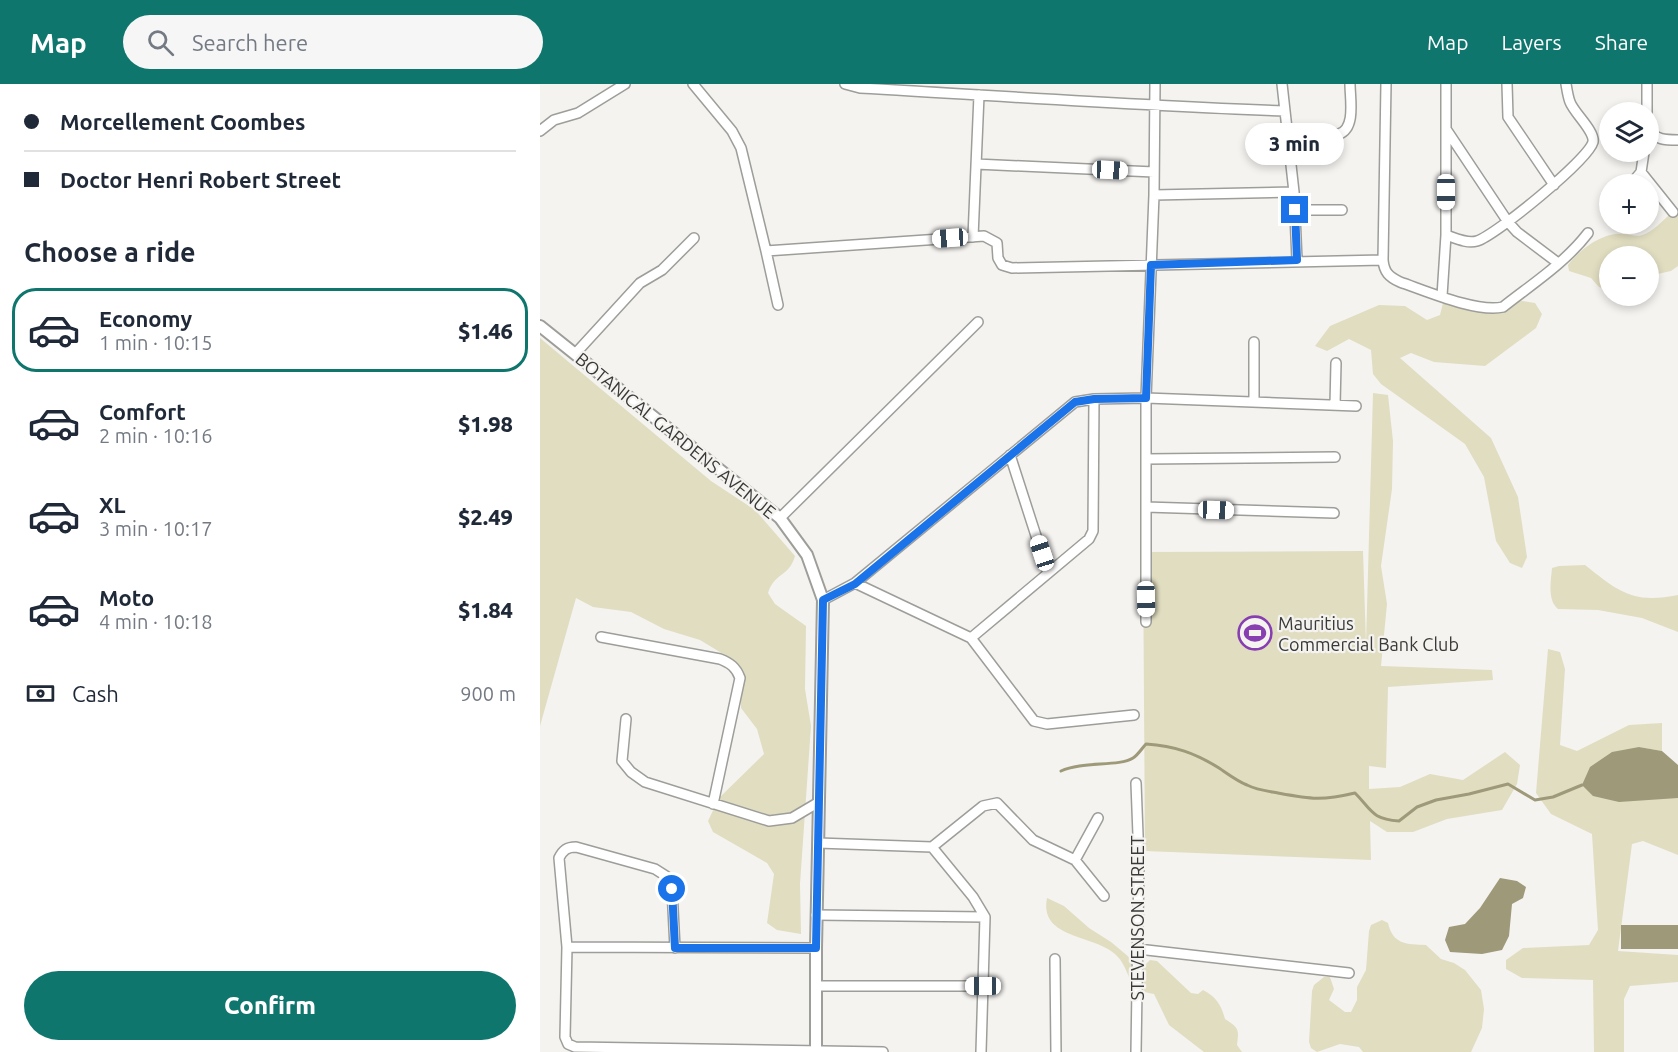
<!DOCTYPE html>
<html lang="en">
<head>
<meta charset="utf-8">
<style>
  :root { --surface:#fff; --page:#f6f6f7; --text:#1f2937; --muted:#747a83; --line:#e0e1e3; --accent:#0f766e }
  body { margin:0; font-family:Ubuntu,sans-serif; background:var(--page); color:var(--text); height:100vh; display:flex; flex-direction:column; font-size:22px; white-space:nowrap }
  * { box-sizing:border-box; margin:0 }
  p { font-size:20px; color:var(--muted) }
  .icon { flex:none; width:33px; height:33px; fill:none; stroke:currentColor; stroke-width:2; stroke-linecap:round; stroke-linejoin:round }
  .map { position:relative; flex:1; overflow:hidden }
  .side { display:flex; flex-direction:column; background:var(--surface); width:540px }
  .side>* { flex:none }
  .guide { display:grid; align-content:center; height:132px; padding:0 24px; background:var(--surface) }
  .buttons { position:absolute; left:1059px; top:18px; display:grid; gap:12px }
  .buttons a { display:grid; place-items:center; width:60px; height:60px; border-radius:50%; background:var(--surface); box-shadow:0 3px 9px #0003; font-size:30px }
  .end { position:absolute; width:27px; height:27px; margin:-14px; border:8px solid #1a73e8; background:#fff; box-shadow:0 0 0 3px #fff }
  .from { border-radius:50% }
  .bubble { position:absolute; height:42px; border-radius:21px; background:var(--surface); box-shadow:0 3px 9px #0003; font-size:20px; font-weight:800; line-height:42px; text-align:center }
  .car { position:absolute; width:18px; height:36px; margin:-18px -9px; border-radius:8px; box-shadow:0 0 4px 2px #0007; background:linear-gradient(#fff 24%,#345 0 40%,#fff 0 76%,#345 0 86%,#fff 0) }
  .guide b { display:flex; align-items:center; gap:21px; height:57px; font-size:22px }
  .guide b+b { border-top:2px solid var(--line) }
  .guide i { width:15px; height:15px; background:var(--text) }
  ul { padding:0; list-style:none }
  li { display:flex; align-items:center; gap:18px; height:84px; margin:0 12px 9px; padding:0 12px; border:3px solid transparent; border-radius:24px }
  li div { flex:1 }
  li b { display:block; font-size:22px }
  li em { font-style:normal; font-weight:800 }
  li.selected { border-color:var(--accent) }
  li>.icon { width:54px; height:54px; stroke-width:1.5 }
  h2 { padding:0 24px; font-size:27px; line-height:72px }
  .pay { display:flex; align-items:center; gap:15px; height:66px; padding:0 24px; font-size:22px }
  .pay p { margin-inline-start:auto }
  .primary-button { display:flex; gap:12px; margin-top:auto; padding:12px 24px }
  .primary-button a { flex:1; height:69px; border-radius:36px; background:var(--accent); color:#fff; font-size:24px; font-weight:800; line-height:69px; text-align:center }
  header { display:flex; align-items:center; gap:36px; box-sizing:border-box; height:84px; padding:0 30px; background:var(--accent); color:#fff }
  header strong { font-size:28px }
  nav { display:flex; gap:33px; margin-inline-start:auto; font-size:21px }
  .search { width:420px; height:54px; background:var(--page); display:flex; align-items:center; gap:15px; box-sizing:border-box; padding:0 21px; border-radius:33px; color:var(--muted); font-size:22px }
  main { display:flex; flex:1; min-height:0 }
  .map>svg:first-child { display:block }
  .green { fill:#e1ddc1 }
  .water { fill:#9d9979 }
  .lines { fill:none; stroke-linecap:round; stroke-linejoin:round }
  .stream { stroke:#9d9979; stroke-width:3 }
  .minor-casing { stroke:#9d9d9a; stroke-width:12 }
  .tertiary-casing { stroke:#9d9d9a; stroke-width:14 }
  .minor { stroke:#fff; stroke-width:9 }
  .tertiary { stroke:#fff; stroke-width:10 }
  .route { stroke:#1a73e8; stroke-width:8 }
  .labels { text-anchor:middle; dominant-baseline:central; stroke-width:4.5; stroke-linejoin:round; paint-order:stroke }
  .street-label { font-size:18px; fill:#393938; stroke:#f4f3f0 }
  .poi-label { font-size:18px; fill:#393938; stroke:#f4f3f0; text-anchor:start }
</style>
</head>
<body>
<header>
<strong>Map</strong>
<div class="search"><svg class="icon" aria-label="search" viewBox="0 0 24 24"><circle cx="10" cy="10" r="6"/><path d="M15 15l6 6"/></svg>Search here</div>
<nav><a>Map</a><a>Layers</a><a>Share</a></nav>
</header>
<main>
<section class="side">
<div class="guide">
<b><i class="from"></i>Morcellement Coombes</b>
<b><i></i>Doctor Henri Robert Street</b>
</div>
<h2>Choose a ride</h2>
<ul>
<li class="selected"><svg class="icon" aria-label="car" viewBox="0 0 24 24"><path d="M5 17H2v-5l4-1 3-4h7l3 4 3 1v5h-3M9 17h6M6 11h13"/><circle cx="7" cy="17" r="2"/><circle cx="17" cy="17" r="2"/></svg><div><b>Economy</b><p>1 min · 10:15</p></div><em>$1.46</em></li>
<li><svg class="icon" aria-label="car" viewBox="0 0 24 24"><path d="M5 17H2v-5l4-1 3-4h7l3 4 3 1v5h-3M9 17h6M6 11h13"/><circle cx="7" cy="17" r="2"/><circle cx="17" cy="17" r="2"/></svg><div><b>Comfort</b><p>2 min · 10:16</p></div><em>$1.98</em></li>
<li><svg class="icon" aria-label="car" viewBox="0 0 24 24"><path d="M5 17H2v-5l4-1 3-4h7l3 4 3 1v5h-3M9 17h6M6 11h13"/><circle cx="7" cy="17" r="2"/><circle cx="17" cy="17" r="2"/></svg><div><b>XL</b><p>3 min · 10:17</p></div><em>$2.49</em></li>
<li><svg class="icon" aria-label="car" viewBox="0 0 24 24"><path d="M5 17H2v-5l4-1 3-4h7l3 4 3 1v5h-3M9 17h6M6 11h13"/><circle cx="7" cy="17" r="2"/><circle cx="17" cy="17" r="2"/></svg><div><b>Moto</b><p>4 min · 10:18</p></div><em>$1.84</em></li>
</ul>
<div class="pay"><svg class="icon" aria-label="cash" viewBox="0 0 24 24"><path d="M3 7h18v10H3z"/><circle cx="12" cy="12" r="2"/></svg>Cash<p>900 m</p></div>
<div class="primary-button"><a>Confirm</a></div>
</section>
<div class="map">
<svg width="1138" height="968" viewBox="0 0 1138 968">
  <rect width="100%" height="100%" fill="#f4f3f0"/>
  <path class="green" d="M1138 124V182L1131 187 1109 192 1108 172H1070L1069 207 1059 203 1051 194 1029 187 1028 181C1039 166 1063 148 1083 150 1092 150 1096 154 1105 150 1117 145 1127 131 1138 124Z
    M982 217 995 219 1002 230 996 244 945 282 894 278 871 269 860 274 951 354 978 413 987 473 982 484 970 479 956 457 944 393 925 360 841 300 833 290 831 266 809 255 787 267 775 262 790 242 839 221 865 222 887 236 900 231 903 219 955 222Z
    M0 254 171 397 215 426 255 472C249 493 235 488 228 509L235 520 266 542 265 605 271 642 260 800 261 850 237 846 227 839 234 790 227 779 173 748 168 737 179 714 224 670 217 645 201 624V587L193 576 160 556 124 545 91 528 53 523 36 514 0 642Z
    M833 309 848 311 853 357 852 405 841 482 847 520 841 582 952 586 953 596 848 603 846 684 829 682V705L860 703 890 690 923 696 965 668 980 681 977 700 962 726 907 735 873 748H847L830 737 831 776 605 767 603 468 823 467 826 560Z
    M1045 481C1079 508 1093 520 1138 511V548L1102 534 1058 526 1018 525C1007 516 1011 497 1012 484L1019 482Z
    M1008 565 1020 568 1025 585 1020 661 1037 667 1089 641 1122 639V667L1099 663 1120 714H1138V771L1103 757 1092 760 1078 867 1138 871V898L1090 902 1084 915V968H1054L1053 896 982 894 966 885V876L983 864 1049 861 1058 846 1052 750 1011 730 996 709Z
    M507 814 524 822 549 844 571 858 602 884 610 876 617 877 651 909 658 910 663 906C676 913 681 920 685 935 699 944 699 945 697 961L702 968H664L629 941 614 910C584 906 592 885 575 870 553 850 499 855 507 814Z
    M842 836 848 839C853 861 867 860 886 861L901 875 914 879 925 886 941 906 944 925 942 944 931 968H823L819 963 800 960 777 968 771 964 769 958 772 907 774 901 784 893H790L794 905 789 916 805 928H811L817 916V903L826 886 829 847 831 841Z"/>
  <path class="water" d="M1099 663 1122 667 1138 681V714L1079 718 1053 712 1042 701 1050 683 1072 668Z
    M960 794 977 797 986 803 983 814 972 820 969 852 962 866 942 870 910 868 905 856 909 843 925 840 940 824Z
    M1081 841H1138V865H1081Z"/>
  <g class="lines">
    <path class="stream" d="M521 687C542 677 579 683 593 674 598 671 602 664 606 660 635 662 655 669 679 684 688 690 697 697 707 701 717 706 727 707 738 709 771 715 781 717 815 709 832 726 831 735 859 737L877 723 896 716 929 710 968 700 995 716 1013 713 1042 701"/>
    <defs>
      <path id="minor" d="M153 0 192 47 201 64 226 167 444 152 457 159 458 174 462 181 472 184 843 176
        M305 0 320 4C462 12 603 22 745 27
        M742 0 754 108 757 176
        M846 0 843 176C844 188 849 193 860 198 886 207 937 229 963 223 992 200 1025 179 1048 149
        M967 0 968 33 1014 101
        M1107 0V28
        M906 45 968 138 977 148 1018 179
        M1108 45C1116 56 1125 56 1138 56
        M0 47 14 36 38 29 85 0
        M748 49 799 50C816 44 810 15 810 0
        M1104 68 1101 88 1133 128
        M436 80 614 88
        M1091 100 1101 88
        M614 111 754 108
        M755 126H802
        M906 151C915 154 927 160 937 157 956 151 1048 76 1053 58 1055 47 1034 29 1030 18 1028 13 1027 6 1026 0
        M433 153 439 11
        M226 167 238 221
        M902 212 906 151V0
        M35 270 100 199 122 186 154 154
        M714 318V258
        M795 321 796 279
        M470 371 508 489
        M606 375 795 373
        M606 423 794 429
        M240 434 438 238
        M315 499 431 554 494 637 507 640 594 631
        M283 516 315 499 535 318 554 315 606 314 816 322
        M606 538V314L614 111 615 0
        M61 553 180 575C190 579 196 583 200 594L173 720
        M431 554 549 455 553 447 554 315
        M86 635 82 677 91 688 105 698 229 737 252 734 279 718
        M596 699 599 777 596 968
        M278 759 392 763 433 813 445 833 441 968
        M392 763 443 722 457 719 493 756 535 776 564 812
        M535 776 558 734
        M276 831 445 833
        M27 863 276 864
        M135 864 132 805 126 792 115 785 36 763C27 763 23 766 19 774L27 863 25 953 28 960 35 963 343 968
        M598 865 809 889
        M515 875 516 968
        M277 902H443"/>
      <path id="tertiary" d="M0 242 240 434 267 471 283 516 276 864V968"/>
    </defs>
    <use href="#minor" class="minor-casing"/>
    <use href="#tertiary" class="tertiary-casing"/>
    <use href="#minor" class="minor"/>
    <use href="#tertiary" class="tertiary"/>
  </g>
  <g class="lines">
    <path class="route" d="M132 805 135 864H276L283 516 315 500 535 318 554 315 606 314 611 181 757 176 755 126"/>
  </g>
  <defs>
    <symbol id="stadium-ring" viewBox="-11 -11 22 22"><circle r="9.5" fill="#f4f3f0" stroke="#873eb0" stroke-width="1.5"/><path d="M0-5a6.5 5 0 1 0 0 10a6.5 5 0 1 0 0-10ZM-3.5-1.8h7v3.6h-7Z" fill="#873eb0"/></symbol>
  </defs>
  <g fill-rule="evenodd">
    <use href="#stadium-ring" x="696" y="530" width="38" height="38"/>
  </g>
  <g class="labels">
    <g class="street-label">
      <text transform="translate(136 351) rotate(39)">BOTANICAL GARDENS AVENUE</text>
      <text transform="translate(597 834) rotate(-90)">STEVENSON STREET</text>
    </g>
    <g class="poi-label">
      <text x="738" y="539">Mauritius<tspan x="738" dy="21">Commercial Bank Club</tspan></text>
    </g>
  </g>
</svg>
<div class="buttons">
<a><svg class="icon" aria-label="layers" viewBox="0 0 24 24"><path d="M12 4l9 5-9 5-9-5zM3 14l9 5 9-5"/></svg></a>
<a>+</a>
<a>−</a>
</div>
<i class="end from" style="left:132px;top:805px"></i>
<i class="end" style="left:755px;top:126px"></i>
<div class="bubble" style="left:705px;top:39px;width:99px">3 min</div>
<i class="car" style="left:570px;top:86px;rotate:93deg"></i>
<i class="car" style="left:906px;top:108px;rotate:180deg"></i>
<i class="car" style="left:410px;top:154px;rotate:266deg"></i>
<i class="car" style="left:676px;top:426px;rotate:92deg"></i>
<i class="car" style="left:502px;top:469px;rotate:342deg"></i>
<i class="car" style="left:606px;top:515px;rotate:179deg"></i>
<i class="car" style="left:443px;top:902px;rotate:270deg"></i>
</div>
</main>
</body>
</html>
